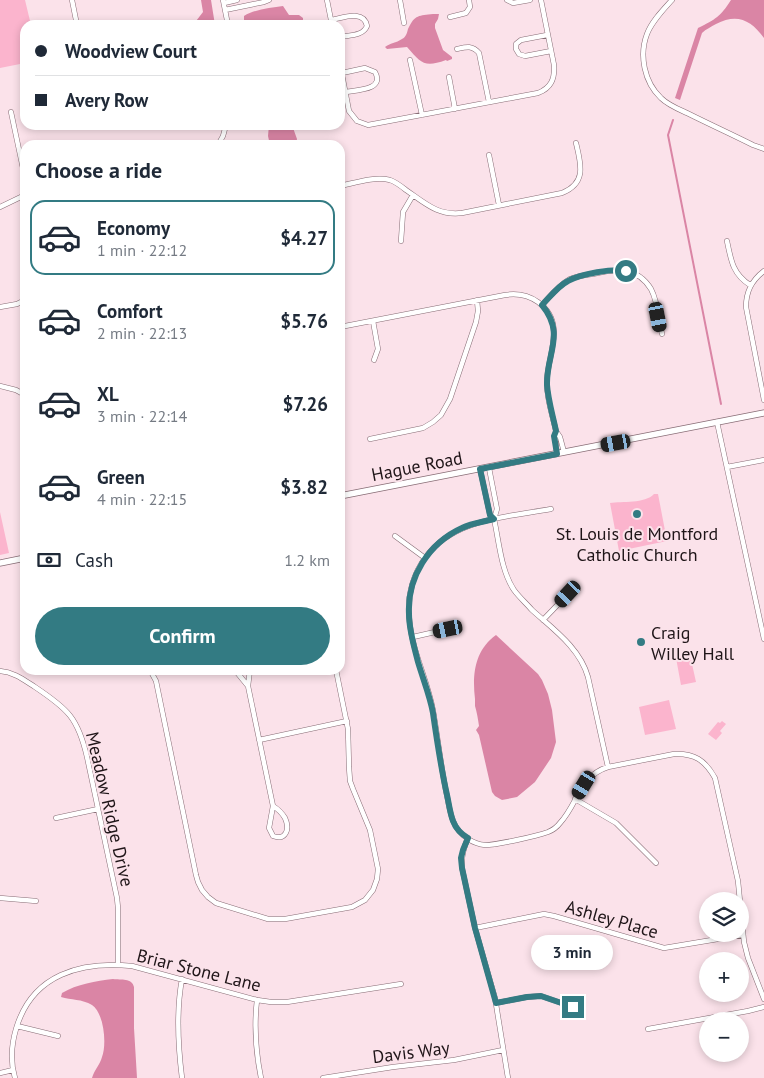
<!DOCTYPE html>
<html lang="en">
<head>
<meta charset="utf-8">
<style>
  :root { --surface:#fff; --page:#f6f6f7; --text:#1f2937; --muted:#747a83; --line:#e0e1e3; --accent:#337b83 }
  body { margin:0; font-family:"PT Sans",sans-serif; background:var(--page); color:var(--text); height:100vh; display:flex; flex-direction:column; font-size:19px; white-space:nowrap }
  * { box-sizing:border-box; margin:0 }
  p { font-size:16px; color:var(--muted) }
  .icon { flex:none; width:28px; height:28px; fill:none; stroke:currentColor; stroke-width:2; stroke-linecap:round; stroke-linejoin:round }
  .map { position:relative; flex:1; overflow:hidden }
  .details { position:absolute; left:20px; top:140px; width:325px; height:535px; display:flex; flex-direction:column; background:var(--surface); border-radius:15px; box-shadow:0 2px 8px #0003 }
  .details>* { flex:none }
  .guide { position:absolute; left:20px; top:20px; width:325px; height:110px; border-radius:15px; box-shadow:0 2px 8px #0003; display:grid; align-content:center; height:110px; padding:0 15px; background:var(--surface) }
  .fabs { position:absolute; left:699px; top:892px; display:grid; gap:10px }
  .fabs a { display:grid; place-items:center; width:50px; height:50px; border-radius:50%; background:var(--surface); box-shadow:0 2px 8px #0003; font-size:25px }
  .end { position:absolute; width:22px; height:22px; margin:-11px; border:6px solid #337b83; background:#fff; box-shadow:0 0 0 2px #fff }
  .from { border-radius:50% }
  .bubble { position:absolute; height:35px; border-radius:18px; background:var(--surface); box-shadow:0 2px 8px #0003; font-size:16px; font-weight:700; line-height:35px; text-align:center }
  .car { position:absolute; width:15px; height:30px; margin:-15px -8px; border-radius:6px; box-shadow:0 0 4px 1px #0007; background:linear-gradient(#222 24%,#8ab4d8 0 40%,#222 0 76%,#8ab4d8 0 86%,#222 0) }
  .guide b { display:flex; align-items:center; gap:18px; height:48px; font-size:19px }
  .guide b+b { border-top:1px solid var(--line) }
  .guide i { width:12px; height:12px; background:var(--text) }
  ul { padding:0; list-style:none }
  li { display:flex; align-items:center; gap:15px; height:75px; margin:0 10px 8px; padding:0 5px; border:2px solid transparent; border-radius:15px }
  li div { flex:1 }
  li b { display:block; font-size:19px }
  li em { font-style:normal; font-weight:700 }
  li.selected { border-color:var(--accent) }
  li>.icon { width:45px; height:45px; stroke-width:1.5 }
  h2 { padding:0 15px; font-size:22px; line-height:60px }
  .pay { display:flex; align-items:center; gap:12px; height:55px; padding:0 15px; font-size:19px }
  .pay p { margin-inline-start:auto }
  .button { display:flex; gap:10px; margin-top:auto; padding:10px 15px }
  .button a { flex:1; height:58px; border-radius:30px; background:var(--accent); color:#fff; font-size:20px; font-weight:700; line-height:58px; text-align:center }
  .map>svg:first-child { display:block }
  .green { fill:#fbb4cd }
  .water { fill:#da85a5 }
  .lines { fill:none; stroke-linecap:round; stroke-linejoin:round }
  .stream { stroke:#da85a5; stroke-width:2 }
  .minor-casing { stroke:#876c75; stroke-width:5.5 }
  .tertiary-casing { stroke:#876c75; stroke-width:7 }
  .minor { stroke:#fff; stroke-width:4.5 }
  .tertiary { stroke:#fff; stroke-width:5.5 }
  .route { stroke:#337b83; stroke-width:6 }
  .poi-dot { fill:#337b83; stroke:#fbe2ea; stroke-width:2 }
  .labels { text-anchor:middle; dominant-baseline:central; stroke-width:4; stroke-linejoin:round; paint-order:stroke }
  .street-label { font-size:18px; fill:#1f1518; stroke:#fbe2ea }
  .poi-label { font-size:18px; fill:#1f1518; stroke:#fbe2ea }
</style>
</head>
<body>
<div class="map">
<svg width="764" height="1078" viewBox="0 0 764 1078">
  <rect width="100%" height="100%" fill="#fbe2ea"/>
  <path class="green" d="M0 0H25L31 25H25V63L0 68Z
    M654 494H658L667 541 619 551 610 503C622 501 645 504 654 494Z
    M0 512 9 553 0 555Z
    M690 655 696 682 681 685 676 658Z
    M669 700 676 729 645 735 639 707Z
    M722 721 726 724 720 731 722 733 716 740 708 734 718 722 720 723Z"/>
  <path class="water" d="M201 0H211L215 25H193L203 12Z
    M731 0H764V38C751 20 737 13 716 24 711 27 706 29 702 33L680 100 675 98 698 28C716 19 720 17 731 0Z
    M283 6 289 15H299L303 18V21L296 25H284L278 22 262 25H244V16C255 9 271 8 283 6Z
    M433 14H439L438 19 435 24V28L443 50 452 57V59L447 61 446 60C424 68 421 63 407 47L387 49 385 47C390 43 396 43 402 39 406 37 407 33 408 29 415 14 419 16 433 14Z
    M269 125H292L297 139 296 144 270 145 268 136Z
    M496 635 538 674 542 680 548 694 552 710 556 742 551 758 535 782 517 797 502 800 495 796 492 792 479 735 476 730 479 726C478 719 477 713 475 706 475 704 475 701 475 699 472 674 475 650 496 635Z
    M113 979C121 980 132 978 134 987V1028L137 1078H92C94 1070 100 1065 102 1057 107 1044 104 1013 92 1005 82 999 71 1000 61 997L62 993C77 984 96 981 113 979Z"/>
  <g class="lines">
    <path class="stream" d="M673 120 668 135 721 404"/>
    <defs>
      <path id="minor" d="M72 0 77 25
        M223 0 228 25
        M327 0 332 25
        M400 0 404 23
        M507 0 513 3 530 0
        M672 0C663 10 652 21 647 34 639 55 644 82 661 98 668 105 678 109 687 113 709 124 731 134 753 145L764 149
        M224 3 237 0
        M225 10 264 2 269 0
        M450 17 466 13 470 7 469 0
        M331 20C343 18 364 9 367 26 363 36 350 35 340 37
        M547 35 521 40 516 44V49L519 54 525 56 551 51
        M457 49C466 47 472 45 479 53L489 102
        M410 60 422 115
        M340 64 349 111 357 121 368 125 538 93C551 88 555 79 554 65L541 0
        M342 73 365 68 375 72C385 90 357 90 345 92
        M449 77 455 109
        M11 112 25 178
        M218 145 223 136 226 125
        M489 155 499 205
        M340 186C355 183 374 176 390 180 396 182 401 186 406 190 425 203 438 216 462 213L562 193C587 183 581 164 576 143
        M0 207 25 195
        M401 241 403 212 413 195
        M727 241C731 261 733 274 750 285
        M764 271C751 281 746 292 746 307L764 400
        M542 305C550 296 559 285 570 279 577 276 585 275 593 274 615 269 637 266 651 289 658 302 659 320 662 334
        M0 307 17 304 25 300
        M373 321 378 349 374 360
        M340 327 505 295C517 293 528 295 538 302 566 322 549 352 547 378 546 396 552 414 556 431
        M0 386 16 390 25 395
        M717 422 764 639
        M370 439 423 428 433 422 441 415 450 399 476 322 478 311 477 300
        M557 454 555 437 556 431 560 437 564 452
        M727 467 764 460
        M480 469 490 515 494 519 497 509 489 468
        M551 509C508 517 453 518 425 558 414 573 408 593 409 611 409 646 427 677 433 710 438 739 441 768 447 796 449 805 450 816 455 825 461 836 473 844 485 845 497 845 537 836 548 832 553 830 557 827 560 823 578 804 579 776 608 767L674 754C694 753 705 760 715 778L738 881 744 942 748 958 764 999
        M494 519C499 541 501 571 514 590 519 597 526 603 532 610 553 629 580 648 588 677L608 767
        M395 536 425 558
        M543 620 568 594
        M413 637 448 629
        M150 670 156 681 196 875 198 882 202 890 208 897 216 903 268 919H285L352 907 365 900 373 890 377 879 378 869 370 830 353 789 350 781 349 767 348 729 336 670
        M235 670 248 686 250 670
        M0 671C14 672 24 680 35 687 68 709 78 718 87 757L117 898 118 908V965
        M248 686 273 806
        M259 740 347 721
        M575 799 616 823 656 863
        M273 806C278 809 282 813 285 818 290 829 286 841 273 836L269 828Z
        M56 818 98 809
        M468 838C463 849 461 857 462 868L475 928 495 998 508 1078
        M0 898 36 901
        M475 928 544 914 554 916 664 948 742 935
        M257 1000C254 1025 256 1053 261 1078
        M496 1003 527 997 541 996 573 1007
        M17 1026 58 1036
        M648 1029 748 1011 764 1007
        M0 1073 13 1070
        M15 1078C10 1061 11 1046 16 1029 32 974 81 961 132 966L257 1000 271 1002H287L401 984
        M182 1078C178 1046 176 1011 182 979
        M323 1078 393 1067 454 1060 503 1050"/>
      <path id="tertiary" d="M340 496 764 413
        M0 563 25 558"/>
    </defs>
    <use href="#minor" class="minor-casing"/>
    <use href="#tertiary" class="tertiary-casing"/>
    <use href="#minor" class="minor"/>
    <use href="#tertiary" class="tertiary"/>
  </g>
  <g class="lines">
    <path class="route" d="M573 1007 541 996 527 997 496 1003 475 928 462 868 461 858 463 850 468 838C461 834 456 829 453 821 450 813 449 804 447 795 441 768 437 741 433 713 430 696 423 679 418 662 414 646 409 630 409 614 407 577 429 543 462 528 472 523 483 522 494 519L490 515 480 469 557 454 554 436 556 431C553 416 548 400 547 385 546 354 566 334 542 305 550 297 558 286 568 281 580 274 614 268 626 271"/>
  </g>
  <g class="poi-dot">
    <circle cx="637" cy="514" r="5"/>
    <circle cx="641" cy="642" r="5"/>
  </g>
  <g class="labels">
    <g class="street-label">
      <text transform="translate(417 466) rotate(-11)">Hague Road</text>
      <text transform="translate(110 809) rotate(77)">Meadow Ridge Drive</text>
      <text transform="translate(612 919) rotate(16)">Ashley Place</text>
      <text transform="translate(199 970) rotate(14)">Briar Stone Lane</text>
      <text transform="translate(411 1052) rotate(-7)">Davis Way</text>
    </g>
    <g class="poi-label">
      <text x="637" y="533">St. Louis de Montford<tspan x="637" dy="21">Catholic Church</tspan></text>
      <text x="651" y="632" text-anchor="start">Craig<tspan x="651" dy="21">Willey Hall</tspan></text>
    </g>
  </g>
</svg>
<div class="fabs">
<a><svg class="icon" aria-label="layers" viewBox="0 0 24 24"><path d="M12 4l9 5-9 5-9-5zM3 14l9 5 9-5"/></svg></a>
<a>+</a>
<a>−</a>
</div>
<i class="end from" style="left:626px;top:271px"></i>
<i class="end" style="left:573px;top:1007px"></i>
<div class="bubble" style="left:531px;top:935px;width:82px">3 min</div>
<i class="car" style="left:658px;top:317px;rotate:169deg"></i>
<i class="car" style="left:616px;top:443px;rotate:260deg"></i>
<i class="car" style="left:568px;top:594px;rotate:223deg"></i>
<i class="car" style="left:448px;top:629px;rotate:258deg"></i>
<i class="car" style="left:584px;top:785px;rotate:211deg"></i>
<div class="guide">
<b><i class="from"></i>Woodview Court</b>
<b><i></i>Avery Row</b>
</div>
<section class="details">
<h2>Choose a ride</h2>
<ul>
<li class="selected"><svg class="icon" aria-label="car" viewBox="0 0 24 24"><path d="M5 17H2v-5l4-1 3-4h7l3 4 3 1v5h-3M9 17h6M6 11h13"/><circle cx="7" cy="17" r="2"/><circle cx="17" cy="17" r="2"/></svg><div><b>Economy</b><p>1 min · 22:12</p></div><em>$4.27</em></li>
<li><svg class="icon" aria-label="car" viewBox="0 0 24 24"><path d="M5 17H2v-5l4-1 3-4h7l3 4 3 1v5h-3M9 17h6M6 11h13"/><circle cx="7" cy="17" r="2"/><circle cx="17" cy="17" r="2"/></svg><div><b>Comfort</b><p>2 min · 22:13</p></div><em>$5.76</em></li>
<li><svg class="icon" aria-label="car" viewBox="0 0 24 24"><path d="M5 17H2v-5l4-1 3-4h7l3 4 3 1v5h-3M9 17h6M6 11h13"/><circle cx="7" cy="17" r="2"/><circle cx="17" cy="17" r="2"/></svg><div><b>XL</b><p>3 min · 22:14</p></div><em>$7.26</em></li>
<li><svg class="icon" aria-label="car" viewBox="0 0 24 24"><path d="M5 17H2v-5l4-1 3-4h7l3 4 3 1v5h-3M9 17h6M6 11h13"/><circle cx="7" cy="17" r="2"/><circle cx="17" cy="17" r="2"/></svg><div><b>Green</b><p>4 min · 22:15</p></div><em>$3.82</em></li>
</ul>
<div class="pay"><svg class="icon" aria-label="cash" viewBox="0 0 24 24"><path d="M3 7h18v10H3z"/><circle cx="12" cy="12" r="2"/></svg>Cash<p>1.2 km</p></div>
<div class="button"><a>Confirm</a></div>
</section>
</div>
</body>
</html>
